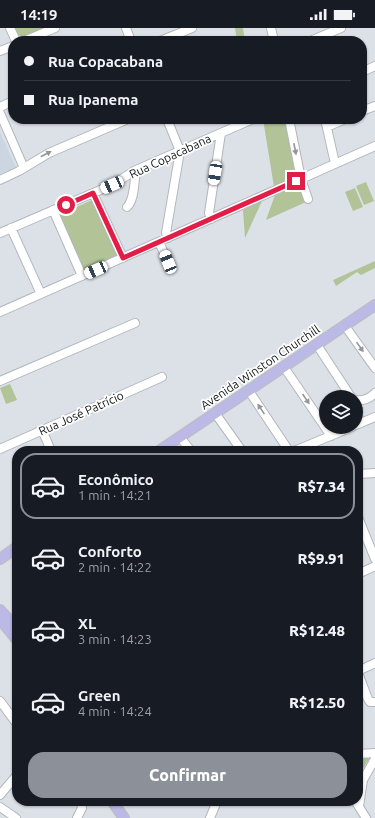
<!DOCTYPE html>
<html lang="pt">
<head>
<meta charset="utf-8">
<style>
  :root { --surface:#171b24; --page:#242831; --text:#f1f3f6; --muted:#9ea1a6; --line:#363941; --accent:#8c9099 }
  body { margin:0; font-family:Ubuntu,sans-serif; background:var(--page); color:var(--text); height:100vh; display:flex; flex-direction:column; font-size:15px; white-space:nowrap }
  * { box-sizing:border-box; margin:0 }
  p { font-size:13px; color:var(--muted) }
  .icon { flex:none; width:22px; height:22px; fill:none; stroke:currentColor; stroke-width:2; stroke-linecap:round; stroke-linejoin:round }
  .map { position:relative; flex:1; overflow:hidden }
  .sheet { position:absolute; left:12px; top:418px; width:351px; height:360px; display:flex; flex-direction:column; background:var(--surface); border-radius:16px; box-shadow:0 1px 3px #0004 }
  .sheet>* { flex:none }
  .hud { position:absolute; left:8px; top:8px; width:359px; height:88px; border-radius:16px; box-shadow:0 1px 3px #0004; display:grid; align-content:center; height:88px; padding:0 16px; background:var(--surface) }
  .buttons { position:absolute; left:319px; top:362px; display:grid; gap:8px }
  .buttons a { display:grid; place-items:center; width:44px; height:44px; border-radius:50%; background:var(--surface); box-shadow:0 1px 3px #0004; font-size:20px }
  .end { position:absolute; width:18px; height:18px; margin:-9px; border:5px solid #e11d48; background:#fff; box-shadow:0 0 0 2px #fff }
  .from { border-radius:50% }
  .car { position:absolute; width:12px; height:24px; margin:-12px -6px; border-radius:5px; box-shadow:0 0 3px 1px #0007; background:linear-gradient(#fff 24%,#345 0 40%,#fff 0 76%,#345 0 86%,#fff 0) }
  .hud b { display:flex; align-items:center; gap:14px; height:38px; font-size:15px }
  .hud b+b { border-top:1px solid var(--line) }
  .hud i { width:10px; height:10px; background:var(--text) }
  ul { padding:7px 0 0; list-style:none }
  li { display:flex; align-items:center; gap:12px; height:66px; margin:0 8px 6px; padding:0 8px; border:2px solid transparent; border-radius:16px }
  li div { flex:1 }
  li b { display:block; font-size:15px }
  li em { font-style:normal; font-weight:800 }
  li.on { border-color:var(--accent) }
  li>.icon { width:36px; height:36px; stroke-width:1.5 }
  .cta { display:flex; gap:8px; margin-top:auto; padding:8px 16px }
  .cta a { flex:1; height:46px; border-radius:16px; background:var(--accent); color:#fff; font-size:16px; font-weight:800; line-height:46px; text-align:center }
  .status { display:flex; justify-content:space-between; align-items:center; height:28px; padding:0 20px; background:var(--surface); direction:ltr }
  .status svg { height:11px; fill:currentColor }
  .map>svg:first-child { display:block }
  .built { fill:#ccd6e2 }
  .green { fill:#b1c397 }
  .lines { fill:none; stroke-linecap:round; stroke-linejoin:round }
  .minor-casing { stroke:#b2b7bd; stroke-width:10 }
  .major-casing { stroke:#bdbebe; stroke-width:12 }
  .minor { stroke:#fff; stroke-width:8 }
  .major { stroke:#bbb9e5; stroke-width:10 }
  .oneway { fill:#959697 }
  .route { stroke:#e11d48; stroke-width:5 }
  .labels { text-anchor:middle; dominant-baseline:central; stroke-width:3.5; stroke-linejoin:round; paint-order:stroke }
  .street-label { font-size:12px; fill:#141618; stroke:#fff }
</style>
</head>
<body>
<div class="status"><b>14:19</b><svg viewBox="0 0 49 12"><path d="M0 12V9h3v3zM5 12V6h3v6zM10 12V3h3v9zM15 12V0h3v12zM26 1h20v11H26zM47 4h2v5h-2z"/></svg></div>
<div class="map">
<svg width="375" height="790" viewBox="0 0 375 790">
  <rect width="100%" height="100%" fill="#dce1e7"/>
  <path class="built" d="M0 104 16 139 0 146Z"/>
  <path class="green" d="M14 0H48L24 10 17 6Z
    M235 0H243L245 13H237Z
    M263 91H286L297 149 274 159Z
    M366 154 374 173 364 177 356 158Z
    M298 157 306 174 266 192 275 167Z
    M355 160 363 179 353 183 345 164Z
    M92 172 119 229 85 244 59 187Z
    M262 173 245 210 243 182Z
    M375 233V240L361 247 357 244 336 258 333 252Z
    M10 356 17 372 6 376 0 360Z
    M371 728 361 744 358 752V730Z"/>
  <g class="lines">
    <defs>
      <path id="minor" d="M10 0 16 13
        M126 0 131 13
        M271 0 274 13
        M24 13 55 0
        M160 13 192 0
        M310 13 341 0
        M0 23 13 18
        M362 44 375 38
        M0 79 13 73
        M362 83 375 78
        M0 85 24 140
        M167 91 180 123 166 205 168 210
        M289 91 301 151 308 171
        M325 91 334 131 336 135
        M327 99 345 91
        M301 151 375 118
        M0 152 19 143 49 125 128 91
        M93 165 123 230
        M127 179C135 171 134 153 136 142
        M53 182 82 248
        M211 191 209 185 221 105
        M11 200 41 266
        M0 205 112 157 136 142 253 91
        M159 214 168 234
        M0 284 296 153
        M345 298 375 340
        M317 317 351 369
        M284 339 331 408
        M0 353 135 295
        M249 363 289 423
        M356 372C363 373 370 370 375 365
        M215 385 242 423
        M356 397 375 389
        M42 402 49 418
        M180 409 191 423
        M0 421 162 349
        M294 423 352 399
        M358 446 375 445
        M358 489 375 531
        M358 546 375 538
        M358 643 375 635
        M358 645 368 671 370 674H375
        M0 673 17 696
        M358 726 375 725
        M0 767 17 747
        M356 774 366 790
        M359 778 363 752 375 731
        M0 779 16 790
        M77 790 82 780 81 773
        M210 790 217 773"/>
      <path id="major" d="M159 423 375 277
        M0 531 17 519
        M0 582 11 594
        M0 591 17 612
        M112 773 124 790"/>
    </defs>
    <use href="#minor" class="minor-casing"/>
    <use href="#major" class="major-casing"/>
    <use href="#minor" class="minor"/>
    <use href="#major" class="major"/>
  </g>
  <defs><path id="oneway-solid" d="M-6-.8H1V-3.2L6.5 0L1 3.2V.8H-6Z"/></defs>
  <g class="oneway">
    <use href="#oneway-solid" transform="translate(295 121) rotate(79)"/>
    <use href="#oneway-solid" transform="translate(46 126) rotate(-28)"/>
    <use href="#oneway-solid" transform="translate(360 319) rotate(55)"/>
    <use href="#oneway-solid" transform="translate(306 371) rotate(56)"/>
    <use href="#oneway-solid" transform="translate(261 381) rotate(-124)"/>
  </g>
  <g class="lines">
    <path class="route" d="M66 177 93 165 123 230 296 153"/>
  </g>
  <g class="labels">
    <g class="street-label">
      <text transform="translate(170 128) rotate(-25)">Rua Copacabana</text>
      <text transform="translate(260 339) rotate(-34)">Avenida Winston Churchill</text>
      <text transform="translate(81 385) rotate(-24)">Rua José Patrício</text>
    </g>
  </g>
</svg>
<div class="buttons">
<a><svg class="icon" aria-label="layers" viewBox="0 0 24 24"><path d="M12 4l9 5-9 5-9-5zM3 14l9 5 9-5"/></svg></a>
</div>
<i class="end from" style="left:66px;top:177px"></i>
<i class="end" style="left:296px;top:153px"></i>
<i class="car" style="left:215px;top:145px;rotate:189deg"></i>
<i class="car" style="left:112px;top:157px;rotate:246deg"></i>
<i class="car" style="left:168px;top:234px;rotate:338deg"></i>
<i class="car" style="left:96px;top:242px;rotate:246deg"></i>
<div class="hud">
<b><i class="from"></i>Rua Copacabana</b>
<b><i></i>Rua Ipanema</b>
</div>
<section class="sheet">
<ul>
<li class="on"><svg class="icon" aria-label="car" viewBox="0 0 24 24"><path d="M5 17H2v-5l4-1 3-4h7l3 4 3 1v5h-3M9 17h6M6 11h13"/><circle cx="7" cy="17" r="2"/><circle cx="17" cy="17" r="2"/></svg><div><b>Econômico</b><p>1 min · 14:21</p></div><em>R$7.34</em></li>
<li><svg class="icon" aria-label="car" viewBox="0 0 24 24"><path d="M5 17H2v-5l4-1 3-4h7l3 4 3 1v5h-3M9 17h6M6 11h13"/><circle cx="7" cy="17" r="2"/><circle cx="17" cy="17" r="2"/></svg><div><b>Conforto</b><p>2 min · 14:22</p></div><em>R$9.91</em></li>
<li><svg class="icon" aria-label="car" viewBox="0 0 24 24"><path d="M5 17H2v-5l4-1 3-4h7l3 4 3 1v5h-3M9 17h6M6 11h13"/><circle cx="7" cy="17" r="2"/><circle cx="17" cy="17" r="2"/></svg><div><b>XL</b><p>3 min · 14:23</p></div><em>R$12.48</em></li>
<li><svg class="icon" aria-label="car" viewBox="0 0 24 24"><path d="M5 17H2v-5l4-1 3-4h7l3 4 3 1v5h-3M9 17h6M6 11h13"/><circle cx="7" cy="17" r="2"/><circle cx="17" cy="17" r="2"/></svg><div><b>Green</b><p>4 min · 14:24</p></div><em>R$12.50</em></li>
</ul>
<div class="cta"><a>Confirmar</a></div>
</section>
</div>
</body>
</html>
